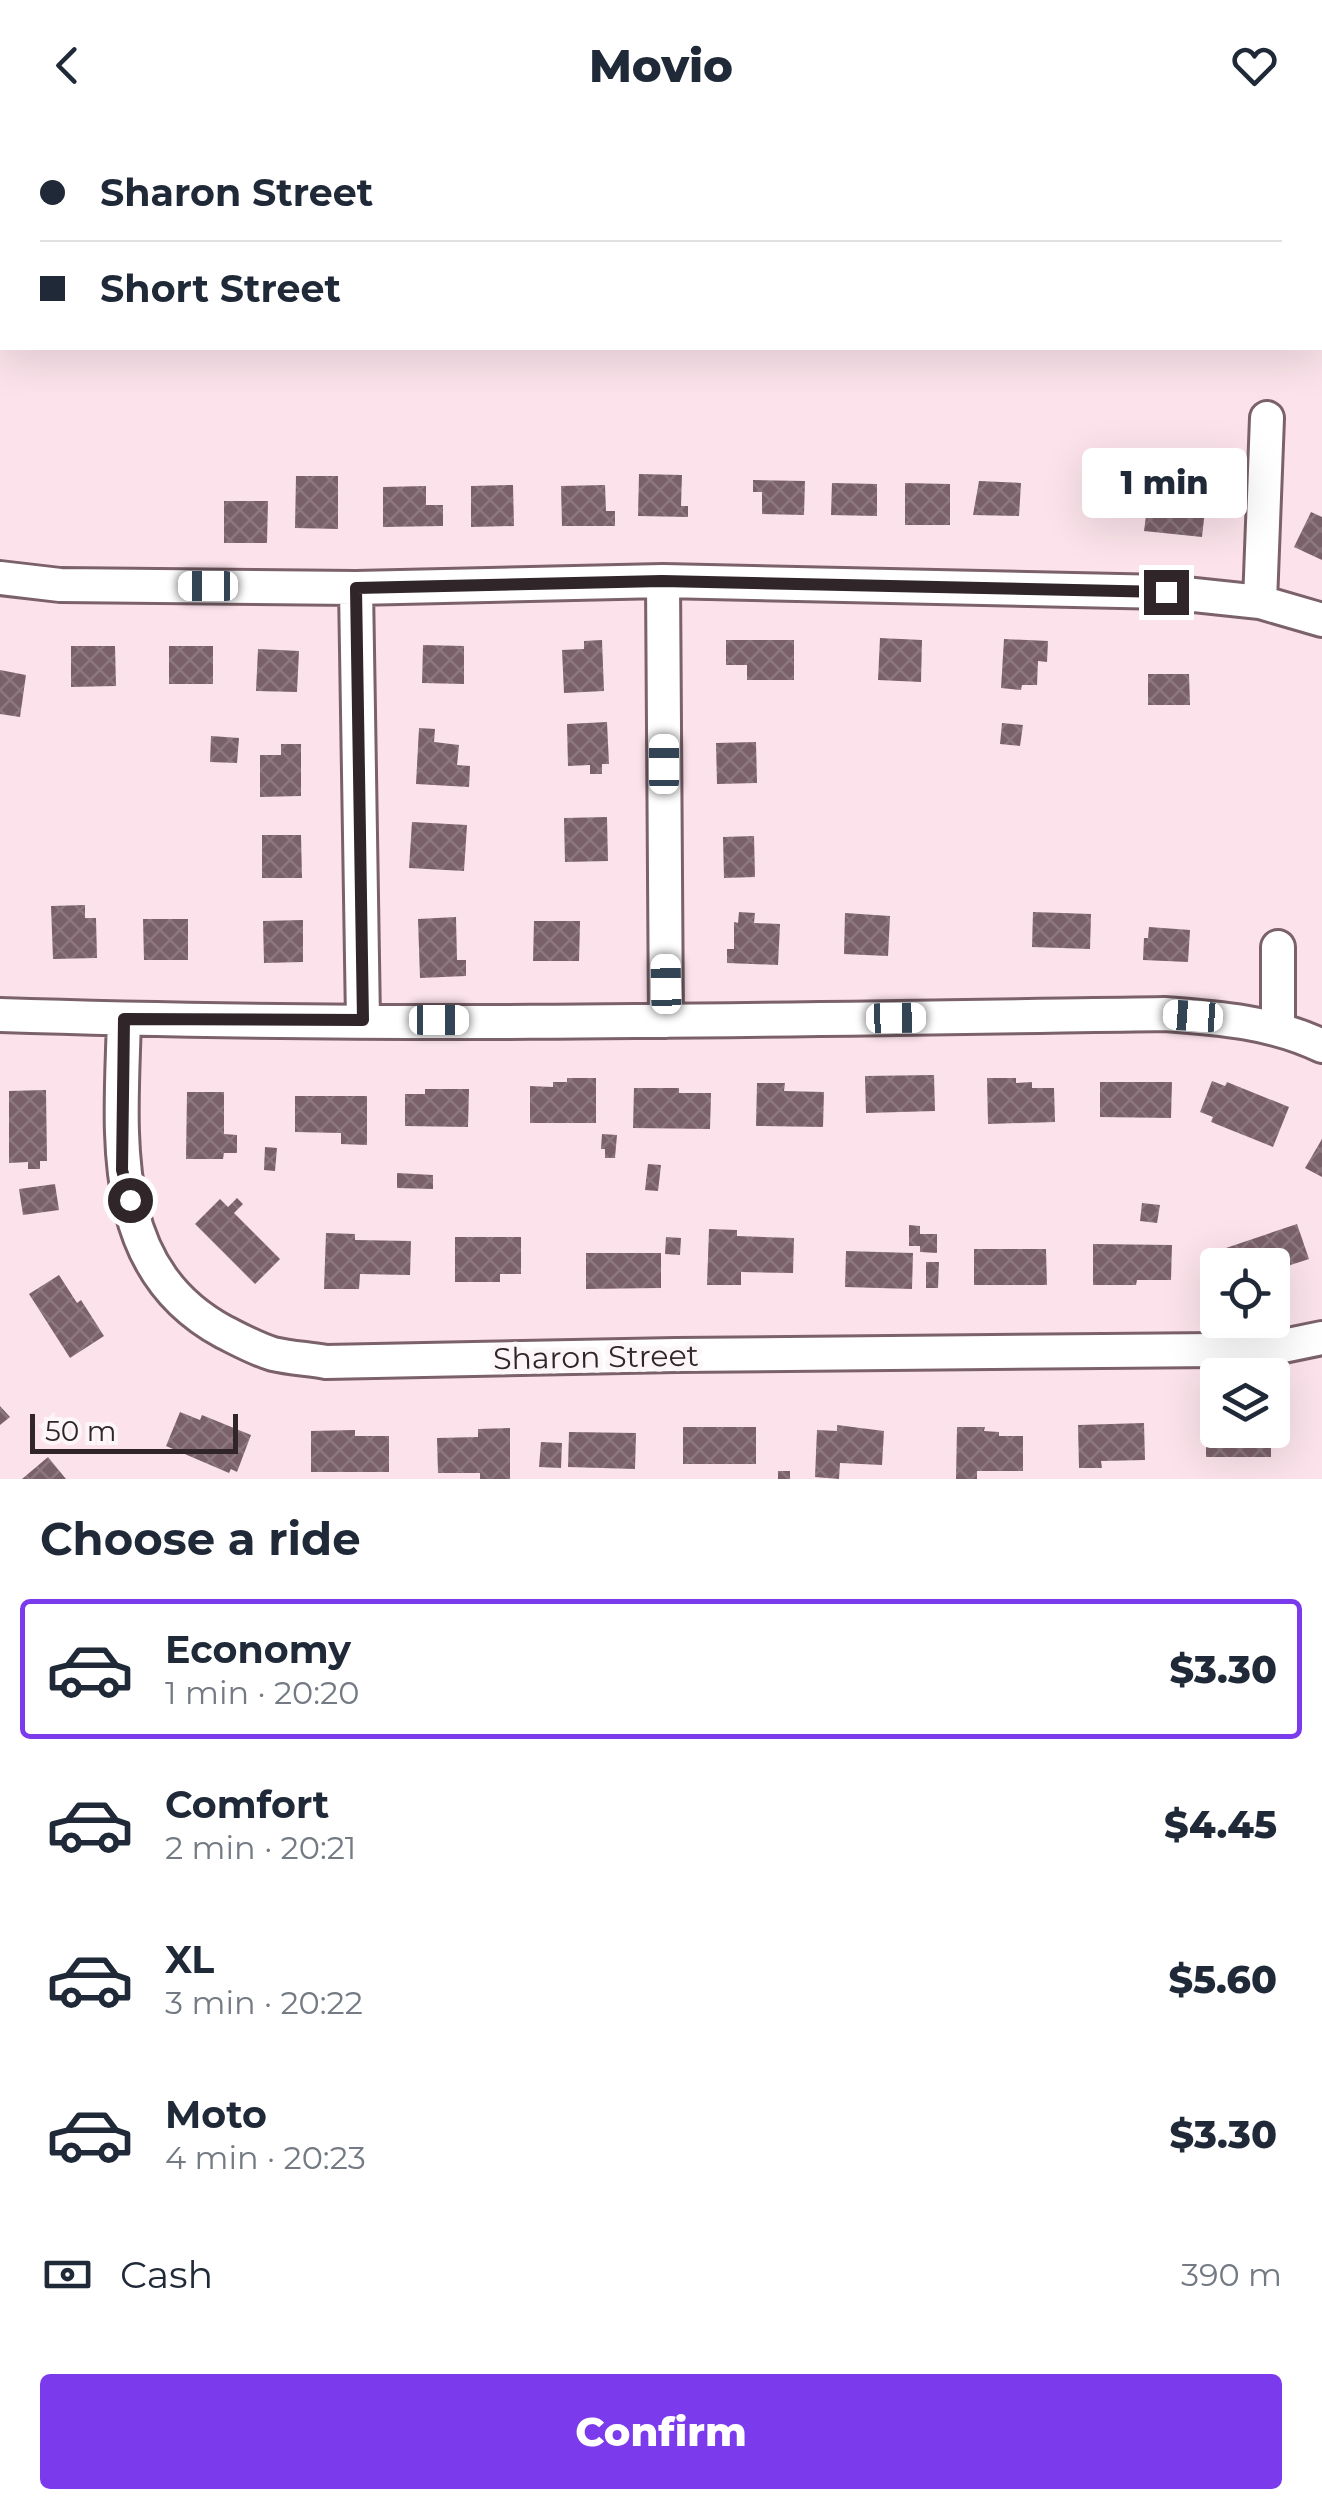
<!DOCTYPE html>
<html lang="en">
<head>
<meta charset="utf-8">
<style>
  :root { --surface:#fff; --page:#f6f6f7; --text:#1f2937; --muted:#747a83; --line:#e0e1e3; --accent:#7c3aed }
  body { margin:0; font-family:Montserrat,sans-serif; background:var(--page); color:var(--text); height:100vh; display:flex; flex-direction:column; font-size:38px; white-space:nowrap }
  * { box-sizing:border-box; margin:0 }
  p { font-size:32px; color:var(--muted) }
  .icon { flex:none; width:55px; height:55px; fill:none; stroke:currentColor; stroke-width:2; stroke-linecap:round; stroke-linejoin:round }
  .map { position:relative; height:1349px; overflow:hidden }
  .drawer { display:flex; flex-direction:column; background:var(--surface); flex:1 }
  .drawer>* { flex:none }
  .banner { position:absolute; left:0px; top:0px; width:1322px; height:220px; box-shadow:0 10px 40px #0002; display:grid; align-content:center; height:220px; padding:0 40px; background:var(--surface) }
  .tools { position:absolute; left:1200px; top:1118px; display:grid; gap:20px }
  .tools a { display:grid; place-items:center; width:90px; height:90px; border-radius:10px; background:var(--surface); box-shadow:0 10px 40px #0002; font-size:50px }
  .scale { position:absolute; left:30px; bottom:25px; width:208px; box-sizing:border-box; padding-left:10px; border:5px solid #302529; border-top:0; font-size:28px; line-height:35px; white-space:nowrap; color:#302529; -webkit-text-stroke:8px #fcf6f8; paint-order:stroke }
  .end { position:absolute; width:45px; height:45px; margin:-22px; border:12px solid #302529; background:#fff; box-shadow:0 0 0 5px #fff }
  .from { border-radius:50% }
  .bubble { position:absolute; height:70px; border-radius:10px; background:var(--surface); box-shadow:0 10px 40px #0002; font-size:32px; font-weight:800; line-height:70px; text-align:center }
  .car { position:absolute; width:30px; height:60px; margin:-30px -15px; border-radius:12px; box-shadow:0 0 8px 2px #0007; background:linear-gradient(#fff 24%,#345 0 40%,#fff 0 76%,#345 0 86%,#fff 0) }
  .banner b { display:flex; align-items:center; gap:35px; height:95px; font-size:38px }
  .banner b+b { border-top:2px solid var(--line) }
  .banner i { width:25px; height:25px; background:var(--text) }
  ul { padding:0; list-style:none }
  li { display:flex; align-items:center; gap:30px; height:140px; margin:0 20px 15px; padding:0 20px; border:5px solid transparent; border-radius:10px }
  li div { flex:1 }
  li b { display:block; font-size:38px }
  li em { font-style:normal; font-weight:800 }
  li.current { border-color:var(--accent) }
  li>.icon { width:90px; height:90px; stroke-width:1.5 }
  h2 { padding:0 40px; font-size:45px; line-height:120px }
  .pay { display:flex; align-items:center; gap:25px; height:110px; padding:0 40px; font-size:38px }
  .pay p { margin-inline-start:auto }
  .button { display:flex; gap:20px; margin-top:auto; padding:20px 40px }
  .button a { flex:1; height:115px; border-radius:10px; background:var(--accent); color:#fff; font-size:40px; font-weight:800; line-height:115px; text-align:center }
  header { display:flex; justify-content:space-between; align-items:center; height:130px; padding:0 40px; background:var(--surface); font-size:45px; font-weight:800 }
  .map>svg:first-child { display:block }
  .building { fill:url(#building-cross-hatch) }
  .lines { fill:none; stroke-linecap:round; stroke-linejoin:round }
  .lane-casing { stroke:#7b6169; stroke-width:22 }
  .street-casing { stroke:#7b6169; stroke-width:38 }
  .lane { stroke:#fff; stroke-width:18 }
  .street { stroke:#fff; stroke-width:32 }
  .route { stroke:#302529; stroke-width:12 }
  .labels { text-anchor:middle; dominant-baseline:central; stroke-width:10; stroke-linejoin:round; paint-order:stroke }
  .street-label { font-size:30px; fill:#302529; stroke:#fcf6f8 }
</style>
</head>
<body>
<header><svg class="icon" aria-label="back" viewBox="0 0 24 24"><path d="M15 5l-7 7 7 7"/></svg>Movio<svg class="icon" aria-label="heart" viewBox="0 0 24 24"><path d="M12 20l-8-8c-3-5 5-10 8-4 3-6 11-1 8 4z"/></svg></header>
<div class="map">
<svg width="1322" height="1349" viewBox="0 0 1322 1349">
  <defs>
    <pattern id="building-cross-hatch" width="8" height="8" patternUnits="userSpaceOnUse" patternTransform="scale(2.5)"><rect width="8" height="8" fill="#7a6069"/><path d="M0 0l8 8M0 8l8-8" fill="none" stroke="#8c787e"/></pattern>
  </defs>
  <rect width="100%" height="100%" fill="#fce3eb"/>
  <path class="building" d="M639 344 682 345 681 376H688V387L638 386Z
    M296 346H338V399L295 398Z
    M753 350 805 351 804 385 762 384V362H753Z
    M979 351 1021 353 1019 386 973 385Z
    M832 353 877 354V386L831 385Z
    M905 353 950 354V395H905Z
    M513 355 514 396 471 397V356Z
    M605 355 606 381H615V396H562L561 356Z
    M426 356V375H443V396L383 397V357Z
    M1149 364 1206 371 1202 407 1144 401Z
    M224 371H268L267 413H224Z
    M1311 382 1322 387V430L1294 417Z
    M880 508 922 510 921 552 878 550Z
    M1004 509 1048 511 1047 532 1038 531 1037 555H1022L1021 560 1001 558Z
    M602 510 604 561 564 563 562 520 584 519V511Z
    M726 510H794V550H747V535H726Z
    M423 515 464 516V554L422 553Z
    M71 516H115L116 556 71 557Z
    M169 516H213V554H169Z
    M258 519 299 521 297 562 256 561Z
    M0 540 26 545 20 587 0 584Z
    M1148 544H1189L1190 575H1148Z
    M607 592 609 634H602V644H590V635L568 636 567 594Z
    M1002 593 1023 595 1020 616 1000 614Z
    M419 598 435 599 434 612 459 615 457 635 470 636 469 657 416 654Z
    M211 606 239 608 237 633 210 632Z
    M756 612 757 653 717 654 716 613Z
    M281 614H301V666L260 667V625H281Z
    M607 687 608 731 565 732 564 688Z
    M412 692 467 695 464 741 409 738Z
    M262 705H301L302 748H262Z
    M754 706 755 747 724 748 723 707Z
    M85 775V788H96L97 828 53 829 51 776Z
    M739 782 755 783 754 793 780 794 778 835 727 833V819H734V792L738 793Z
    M1033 782 1091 784 1090 819 1032 817Z
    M845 783 890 786 888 826 844 824Z
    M456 787 457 830H466V846L420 848 418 789Z
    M143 789H188V830H144Z
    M303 790V832L264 833 263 791Z
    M534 791H580L579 831H533Z
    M1149 797 1190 800 1188 832 1143 830 1144 808H1148Z
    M934 945 935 981 866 983 865 946Z
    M567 948H596V993H530V956L553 957V952H567Z
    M987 948H1016V953L1032 952V958H1054L1055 992 988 994Z
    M1212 951 1225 956 1227 952 1289 977 1273 1017 1211 992 1213 987 1200 982Z
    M1100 952H1172L1171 988 1100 987Z
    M757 953H785L784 961 824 962 823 997 756 996Z
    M634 958H679V963H711L710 999 633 998Z
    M425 959H469L468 997 405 996V964H425Z
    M46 960 47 1031H40V1039H28V1032L9 1033V961Z
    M187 962H224V1004L237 1005V1023H224L223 1029H186Z
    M295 966H367V1015L341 1014V1003L295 1002Z
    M602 1004 617 1005 615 1028H605V1019H601Z
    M1322 1009V1047L1305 1038Z
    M265 1017 277 1018 275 1041 264 1040Z
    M648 1034 661 1035 658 1061 645 1060Z
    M397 1043 433 1045V1059L397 1058Z
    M55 1054 59 1080 23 1085 19 1059Z
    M237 1068 243 1074 234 1083 280 1129 255 1154 195 1094 220 1069 228 1077Z
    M1142 1073 1160 1075 1157 1093 1140 1091Z
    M1297 1094 1309 1129 1272 1141V1135H1225L1220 1120Z
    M909 1095 920 1096V1104H937V1123L920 1122V1116H909Z
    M709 1099 737 1100V1106L794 1108 793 1143 741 1142V1155H707Z
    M326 1103 355 1104V1110L411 1111 410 1145 360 1144 359 1159H324Z
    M455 1107H521V1144H500V1152H455Z
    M666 1107 681 1108 680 1125 665 1124Z
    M1093 1114 1172 1115 1171 1150H1137L1136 1155H1093Z
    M974 1119H1046L1047 1155H974Z
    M846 1121 913 1123 912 1159 845 1157Z
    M586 1123H661V1158L586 1159Z
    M926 1132H939L938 1158H926Z
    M59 1145 77 1173 81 1170 104 1206 70 1228 29 1164Z
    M0 1276 10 1287 0 1295Z
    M180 1282 200 1290 202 1285 251 1305 237 1342 231 1339 229 1343 166 1316Z
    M1144 1293 1145 1330 1101 1331 1102 1338H1079L1078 1295Z
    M837 1295 884 1301 882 1335 840 1333 839 1349 815 1347 817 1300 837 1301Z
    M1206 1295H1218V1300H1271V1327H1206Z
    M683 1297H756V1334H683Z
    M957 1297H985L984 1301 999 1302V1306H1023V1341H977V1349H956Z
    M510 1298V1349H480V1343H438L437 1308 478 1307V1299Z
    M355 1300V1306H389V1342H311V1301Z
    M569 1302 636 1303 635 1339 568 1337Z
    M541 1312 562 1313 561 1338 539 1337Z
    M48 1327 66 1349H22Z
    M778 1341H790V1349H778Z"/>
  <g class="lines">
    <defs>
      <path id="lane" d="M1320 100 1322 101
        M0 156 2 157"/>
      <path id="street" d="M0 448 60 455 356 458 663 451 1166 462 1260 472 1322 490
        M663 451 666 891
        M356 458 363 890
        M1260 472 1267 288
        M1278 817V898
        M0 885C388 898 776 890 1164 884 1218 888 1273 892 1322 916
        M124 889C121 1005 105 1138 224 1202 240 1210 256 1219 273 1224 290 1228 309 1229 326 1232L676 1225 1218 1220H1264L1322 1208"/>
    </defs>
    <use href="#lane" class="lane-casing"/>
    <use href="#street" class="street-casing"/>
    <use href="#lane" class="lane"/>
    <use href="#street" class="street"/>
  </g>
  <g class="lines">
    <path class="route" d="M130 1070 122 1040 124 889 363 890 356 458 662 451 1166 462"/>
  </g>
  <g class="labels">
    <g class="street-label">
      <text transform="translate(596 1227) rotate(-1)">Sharon Street</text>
    </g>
  </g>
</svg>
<div class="tools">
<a><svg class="icon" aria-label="locate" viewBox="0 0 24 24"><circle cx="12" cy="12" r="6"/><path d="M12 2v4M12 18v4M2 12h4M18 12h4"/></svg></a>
<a><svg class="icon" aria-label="layers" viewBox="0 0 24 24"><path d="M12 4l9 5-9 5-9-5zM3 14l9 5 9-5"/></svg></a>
</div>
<div class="scale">50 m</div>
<i class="end from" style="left:130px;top:1070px"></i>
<i class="end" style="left:1166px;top:462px"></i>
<div class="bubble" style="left:1082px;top:318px;width:165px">1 min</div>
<i class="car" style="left:208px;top:456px;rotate:270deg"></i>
<i class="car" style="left:664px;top:634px;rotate:0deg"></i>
<i class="car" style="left:666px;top:854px;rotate:359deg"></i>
<i class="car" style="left:1193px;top:886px;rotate:274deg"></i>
<i class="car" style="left:896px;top:888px;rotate:89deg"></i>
<i class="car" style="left:439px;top:890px;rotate:90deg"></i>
<div class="banner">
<b><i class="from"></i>Sharon Street</b>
<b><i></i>Short Street</b>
</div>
</div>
<section class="drawer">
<h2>Choose a ride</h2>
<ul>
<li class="current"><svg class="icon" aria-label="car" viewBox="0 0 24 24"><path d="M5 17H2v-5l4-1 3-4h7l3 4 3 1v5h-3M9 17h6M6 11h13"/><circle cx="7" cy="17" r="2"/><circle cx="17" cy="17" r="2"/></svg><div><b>Economy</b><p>1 min · 20:20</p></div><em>$3.30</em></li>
<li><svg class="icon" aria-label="car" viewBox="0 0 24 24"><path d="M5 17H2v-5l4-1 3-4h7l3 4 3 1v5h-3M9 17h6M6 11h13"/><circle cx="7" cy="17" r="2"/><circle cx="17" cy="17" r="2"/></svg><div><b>Comfort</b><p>2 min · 20:21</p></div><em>$4.45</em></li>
<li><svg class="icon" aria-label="car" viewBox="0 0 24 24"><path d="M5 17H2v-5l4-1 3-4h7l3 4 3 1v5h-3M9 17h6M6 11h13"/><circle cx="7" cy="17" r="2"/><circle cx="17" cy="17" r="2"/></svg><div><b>XL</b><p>3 min · 20:22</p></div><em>$5.60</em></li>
<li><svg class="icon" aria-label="car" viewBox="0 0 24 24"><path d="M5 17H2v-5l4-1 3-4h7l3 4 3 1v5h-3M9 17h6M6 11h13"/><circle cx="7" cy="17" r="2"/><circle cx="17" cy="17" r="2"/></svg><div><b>Moto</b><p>4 min · 20:23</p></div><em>$3.30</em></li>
</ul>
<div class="pay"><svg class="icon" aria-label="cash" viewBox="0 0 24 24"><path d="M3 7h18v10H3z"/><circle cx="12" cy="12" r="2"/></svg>Cash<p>390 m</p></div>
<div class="button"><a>Confirm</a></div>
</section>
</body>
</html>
